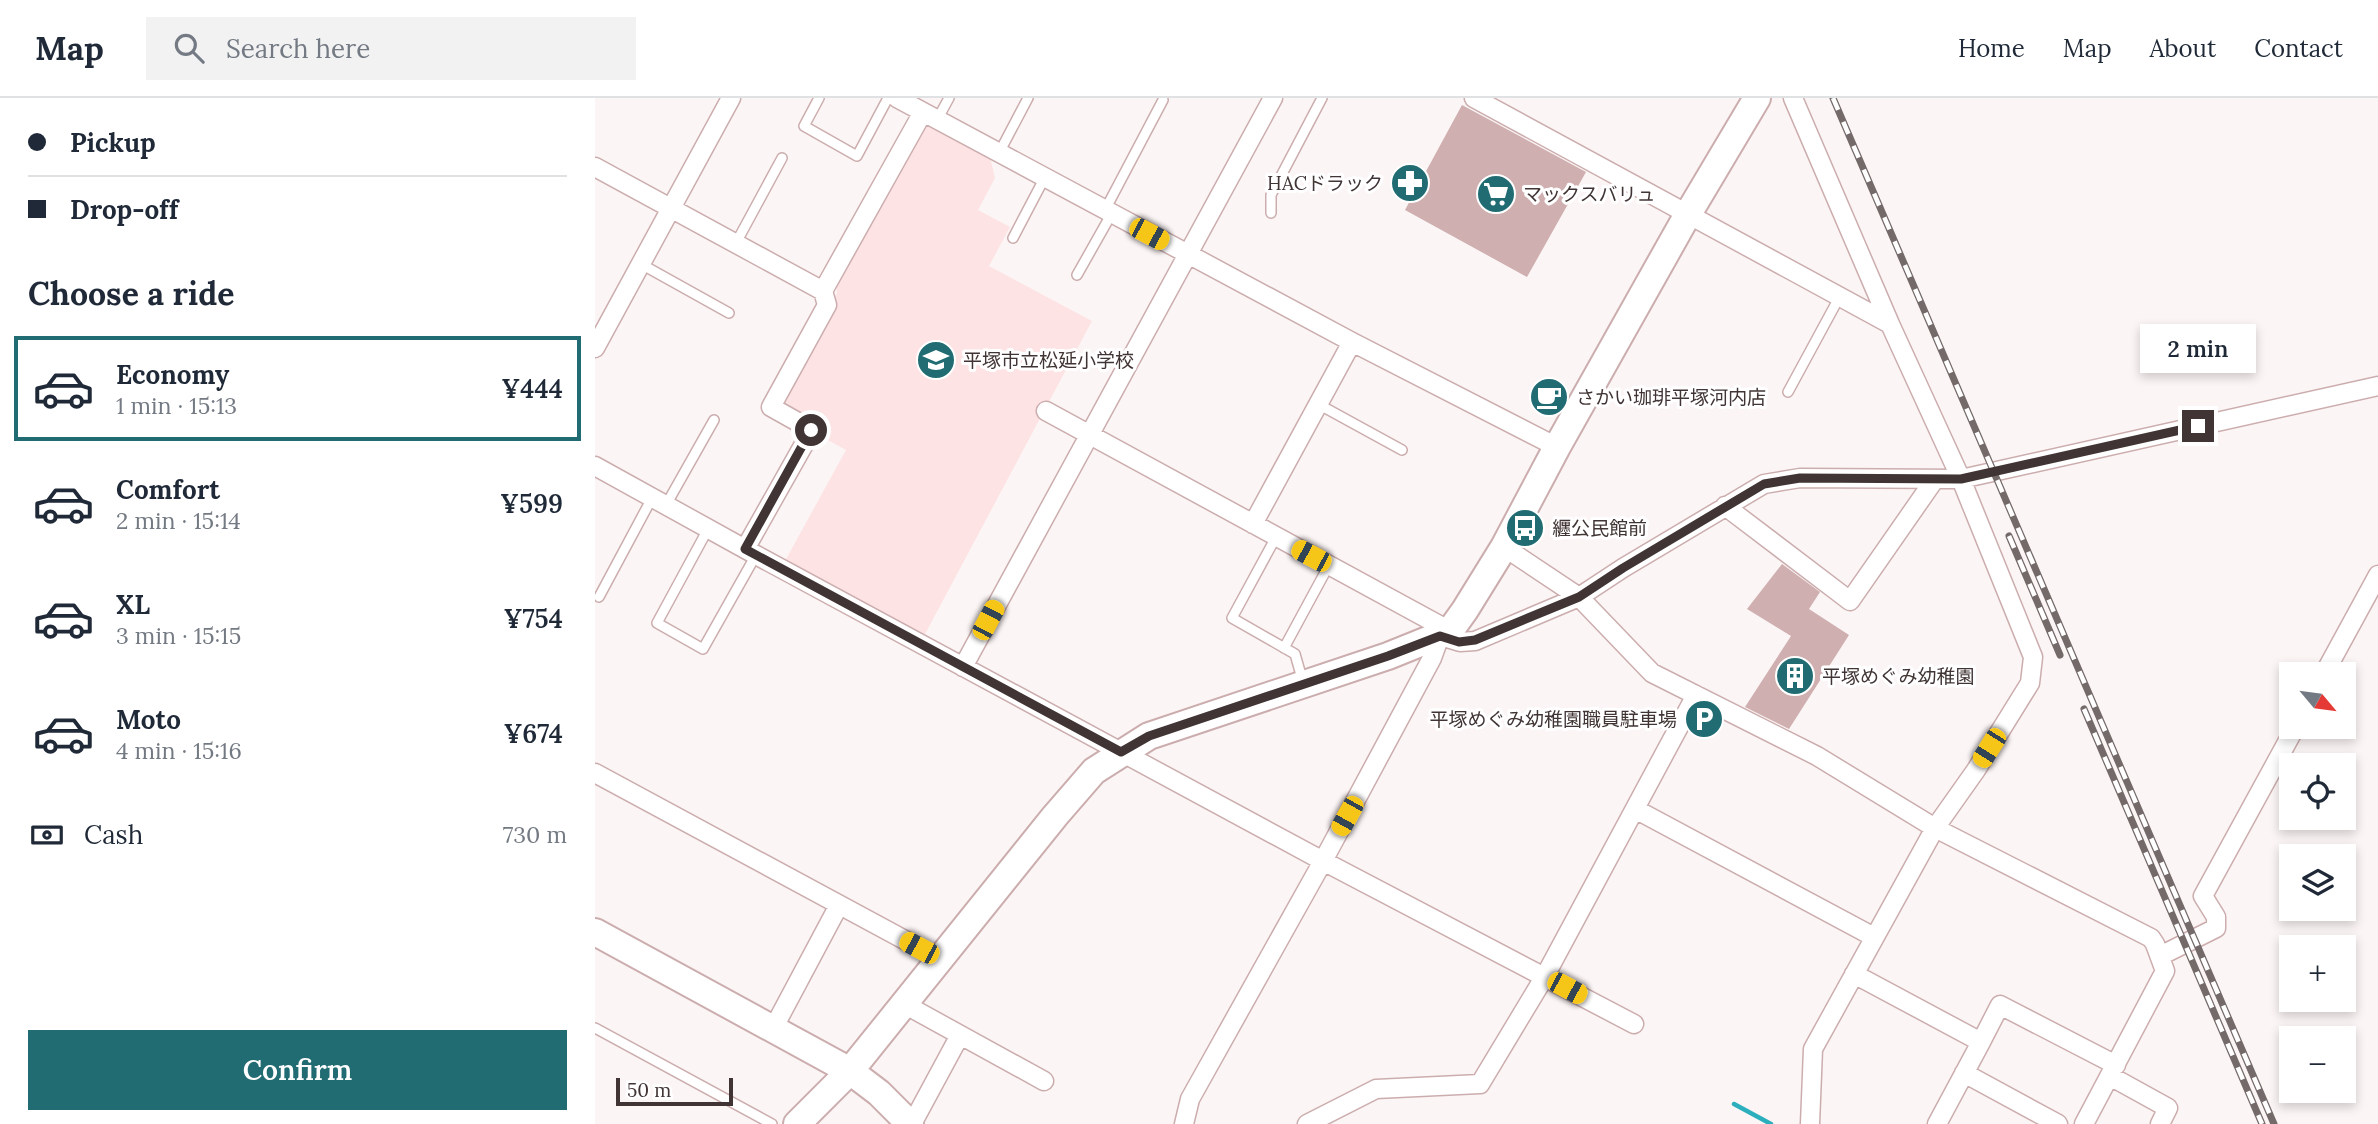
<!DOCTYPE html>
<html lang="en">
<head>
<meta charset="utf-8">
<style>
  :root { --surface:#fff; --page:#f2f2f3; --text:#1f2937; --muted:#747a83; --line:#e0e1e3; --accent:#216c73 }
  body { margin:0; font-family:Lora,"Noto Sans JP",serif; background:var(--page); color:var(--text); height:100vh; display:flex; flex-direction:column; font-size:26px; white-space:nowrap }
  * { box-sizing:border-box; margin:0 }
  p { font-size:23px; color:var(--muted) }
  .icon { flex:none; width:38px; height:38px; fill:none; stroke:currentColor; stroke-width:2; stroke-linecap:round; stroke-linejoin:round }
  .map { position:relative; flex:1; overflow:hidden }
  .sheet { display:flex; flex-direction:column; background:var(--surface); width:595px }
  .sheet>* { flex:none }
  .guide { display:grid; align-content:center; height:154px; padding:0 28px; background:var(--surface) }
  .needle { width:46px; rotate:119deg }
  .tools { position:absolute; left:1684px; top:564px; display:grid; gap:14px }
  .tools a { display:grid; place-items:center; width:77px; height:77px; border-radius:0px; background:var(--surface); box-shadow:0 4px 10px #0003; font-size:35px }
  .scale { position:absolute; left:21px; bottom:18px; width:117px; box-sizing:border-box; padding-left:7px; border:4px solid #403434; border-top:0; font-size:19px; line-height:24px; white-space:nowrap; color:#403434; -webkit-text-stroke:5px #fff; paint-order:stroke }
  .end { position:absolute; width:32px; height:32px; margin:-16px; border:9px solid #403434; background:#fff; box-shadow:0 0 0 4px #fff }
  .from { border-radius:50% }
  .bubble { position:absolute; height:49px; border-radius:0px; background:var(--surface); box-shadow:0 4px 10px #0003; font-size:23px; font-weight:600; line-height:49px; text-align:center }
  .car { position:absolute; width:21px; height:42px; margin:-21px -10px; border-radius:9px; box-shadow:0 0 5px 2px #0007; background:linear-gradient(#f5c518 24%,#345 0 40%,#f5c518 0 76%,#345 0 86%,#f5c518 0) }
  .guide b { display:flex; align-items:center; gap:24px; height:66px; font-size:26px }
  .guide b+b { border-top:2px solid var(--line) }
  .guide i { width:18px; height:18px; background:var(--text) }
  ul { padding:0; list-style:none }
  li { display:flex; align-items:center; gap:21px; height:105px; margin:0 14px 10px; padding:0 14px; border:4px solid transparent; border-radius:0px }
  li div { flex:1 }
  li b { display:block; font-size:26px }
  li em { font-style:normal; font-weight:600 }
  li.selected { border-color:var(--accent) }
  li>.icon { width:63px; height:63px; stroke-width:1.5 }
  h2 { padding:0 28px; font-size:32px; line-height:84px }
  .pay { display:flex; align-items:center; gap:18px; height:77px; padding:0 28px; font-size:26px }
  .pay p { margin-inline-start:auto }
  .action { display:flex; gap:14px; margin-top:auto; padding:14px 28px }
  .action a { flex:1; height:80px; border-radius:0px; background:var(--accent); color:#fff; font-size:28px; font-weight:600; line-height:80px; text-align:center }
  header { display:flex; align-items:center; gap:42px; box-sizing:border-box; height:98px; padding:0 35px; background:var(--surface); border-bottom:2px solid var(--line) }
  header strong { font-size:33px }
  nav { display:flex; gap:38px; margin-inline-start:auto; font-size:24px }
  .search { width:490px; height:63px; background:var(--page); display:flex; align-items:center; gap:18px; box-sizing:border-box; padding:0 24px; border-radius:0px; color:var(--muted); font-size:26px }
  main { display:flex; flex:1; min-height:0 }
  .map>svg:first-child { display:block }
  .built { fill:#fde3e4 }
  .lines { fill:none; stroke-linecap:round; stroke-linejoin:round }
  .stream { stroke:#2cafbc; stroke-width:4.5 }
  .building { fill:#cfafb0 }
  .lane-casing { stroke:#ccadae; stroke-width:12 }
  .street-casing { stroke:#ccadae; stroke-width:21 }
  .secondary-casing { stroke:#ccadae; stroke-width:30 }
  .lane { stroke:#fff; stroke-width:9 }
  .street { stroke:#fff; stroke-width:18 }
  .secondary { stroke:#fff; stroke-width:26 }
  .rail-casing { stroke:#756a6a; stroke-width:7 }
  .rail { stroke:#fff; stroke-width:4.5; stroke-dasharray:13; stroke-linecap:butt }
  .route { stroke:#403434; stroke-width:9 }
  .labels { text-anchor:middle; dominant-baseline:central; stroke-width:6; stroke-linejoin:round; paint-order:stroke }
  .poi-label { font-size:19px; fill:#403434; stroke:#fff; text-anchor:start }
</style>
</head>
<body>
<header>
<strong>Map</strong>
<div class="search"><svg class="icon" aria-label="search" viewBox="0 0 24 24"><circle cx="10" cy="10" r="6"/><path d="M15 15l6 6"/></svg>Search here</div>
<nav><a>Home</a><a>Map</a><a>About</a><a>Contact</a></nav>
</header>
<main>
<section class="sheet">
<div class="guide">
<b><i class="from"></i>Pickup</b>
<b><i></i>Drop-off</b>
</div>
<h2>Choose a ride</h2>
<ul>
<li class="selected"><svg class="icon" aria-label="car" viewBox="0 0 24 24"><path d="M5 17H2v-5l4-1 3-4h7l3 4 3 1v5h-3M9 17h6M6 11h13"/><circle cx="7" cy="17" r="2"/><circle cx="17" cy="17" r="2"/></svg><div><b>Economy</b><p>1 min · 15:13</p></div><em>¥444</em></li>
<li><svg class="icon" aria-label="car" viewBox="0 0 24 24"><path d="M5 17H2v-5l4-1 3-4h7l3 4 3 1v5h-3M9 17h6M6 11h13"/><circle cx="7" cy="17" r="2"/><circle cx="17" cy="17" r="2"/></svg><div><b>Comfort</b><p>2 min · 15:14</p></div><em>¥599</em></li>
<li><svg class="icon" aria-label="car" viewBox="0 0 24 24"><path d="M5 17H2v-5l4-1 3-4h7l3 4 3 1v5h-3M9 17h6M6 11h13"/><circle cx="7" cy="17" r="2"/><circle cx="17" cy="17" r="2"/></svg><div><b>XL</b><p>3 min · 15:15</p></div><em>¥754</em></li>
<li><svg class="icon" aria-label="car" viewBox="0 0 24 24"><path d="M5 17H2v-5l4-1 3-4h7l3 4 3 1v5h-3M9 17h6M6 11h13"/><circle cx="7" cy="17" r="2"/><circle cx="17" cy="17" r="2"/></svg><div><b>Moto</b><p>4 min · 15:16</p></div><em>¥674</em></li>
</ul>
<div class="pay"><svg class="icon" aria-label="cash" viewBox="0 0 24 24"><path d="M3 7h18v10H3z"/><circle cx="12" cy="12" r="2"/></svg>Cash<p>730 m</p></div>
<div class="action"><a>Confirm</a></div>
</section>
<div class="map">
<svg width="1783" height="1026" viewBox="0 0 1783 1026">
  <rect width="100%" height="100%" fill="#fcf5f5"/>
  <path class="built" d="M333 25 395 59 400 80 383 112 415 129 394 168 497 223 329 538 190 463 251 352 220 335 187 307 184 300 242 195 241 189 327 26Z"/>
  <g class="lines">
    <path class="stream" d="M1139 1006 1176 1026"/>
  </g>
  <path class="building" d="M867 7 991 74 932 179 810 112Z
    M1187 466 1225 494 1214 511 1254 537 1194 631 1150 609 1196 538 1152 511Z"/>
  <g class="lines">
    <defs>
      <path id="lane" d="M224 0 209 28 262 58 293 0
        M342 22 354 0
        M404 55 433 0
        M510 112 568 2
        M676 115V97L727 0
        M418 140 450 79
        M141 145 187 60
        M46 166 134 215
        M482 177 517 115
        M1193 294 1245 198
        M723 306 807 352
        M71 407 119 322
        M113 431 62 525 108 551 161 457
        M681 439 637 520 700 556 708 584
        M4 499 57 400
        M689 550 734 467
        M0 930 177 1026"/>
      <path id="street" d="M302 0 757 244 962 349
        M879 0 1295 226
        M1198 0 1295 226 1366 381 1438 559 1435 585 1381 672 1340 730 1218 951 1215 1026
        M0 69 228 193
        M0 250 136 0
        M451 313 855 533
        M0 368 150 451 728 763 1039 926
        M1130 408 1255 503 1340 381
        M658 426 757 244
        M909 449 984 499 1057 575 1222 658 1340 730 1556 840 1560 846 1570 873 1489 1026
        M150 451 217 332 176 309 232 207 228 193 328 14
        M368 569 678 0
        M1729 576 1783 477
        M0 675 345 861
        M1040 711 1279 839
        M1565 858 1621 830V819L1608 798 1701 628
        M1259 876 1386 944 1342 1026
        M309 906 449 983
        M178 931 244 807
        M1386 944 1405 907 1521 967
        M1369 975 1463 1026
        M1515 978 1573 1010 1565 1026
        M317 1026 365 937
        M589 1026 595 1001 728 763 837 560 845 538 865 544 880 543 984 499 1028 470 1169 386 1205 380 1366 381 1783 288
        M712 1026 781 991 885 986 950 878 1101 597"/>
      <path id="secondary" d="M0 834 255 973 284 995 315 1026
        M202 1026 255 973 460 718 499 673 554 638 793 558 855 533 870 512 909 449 962 349 1093 116 1162 0"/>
    </defs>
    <use href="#lane" class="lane-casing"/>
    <use href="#street" class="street-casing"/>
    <use href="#secondary" class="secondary-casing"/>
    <use href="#lane" class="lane"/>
    <use href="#street" class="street"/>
    <use href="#secondary" class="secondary"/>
    <defs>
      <path id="rail" d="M1238 0 1679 1026
        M1414 438 1465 557
        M1489 611 1667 1026"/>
    </defs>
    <use href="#rail" class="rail-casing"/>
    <use href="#rail" class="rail"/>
  </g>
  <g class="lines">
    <path class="route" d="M216 332 150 451 526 654 554 638 793 558 845 538 864 544 880 542 984 499 1028 470 1169 386 1205 380 1366 381 1603 328"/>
  </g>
  <defs>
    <symbol id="pharmacy-disc" viewBox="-11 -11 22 22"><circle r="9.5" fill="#216c73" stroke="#fff"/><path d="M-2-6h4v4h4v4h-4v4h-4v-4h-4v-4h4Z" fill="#fff"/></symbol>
    <symbol id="supermarket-disc" viewBox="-11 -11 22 22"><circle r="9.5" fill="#216c73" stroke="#fff"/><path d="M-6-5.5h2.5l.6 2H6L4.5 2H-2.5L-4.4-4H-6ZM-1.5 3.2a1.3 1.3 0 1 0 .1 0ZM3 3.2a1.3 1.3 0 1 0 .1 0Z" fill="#fff"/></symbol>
    <symbol id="school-disc" viewBox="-11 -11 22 22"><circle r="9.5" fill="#216c73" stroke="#fff"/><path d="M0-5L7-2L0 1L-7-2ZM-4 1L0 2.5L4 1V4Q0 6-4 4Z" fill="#fff"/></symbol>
    <symbol id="cafe-disc" viewBox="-11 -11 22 22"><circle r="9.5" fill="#216c73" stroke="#fff"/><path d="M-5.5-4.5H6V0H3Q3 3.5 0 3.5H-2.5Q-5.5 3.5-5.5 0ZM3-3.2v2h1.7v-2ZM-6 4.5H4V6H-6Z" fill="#fff"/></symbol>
    <symbol id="bus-disc" viewBox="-11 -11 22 22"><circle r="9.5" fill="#216c73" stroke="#fff"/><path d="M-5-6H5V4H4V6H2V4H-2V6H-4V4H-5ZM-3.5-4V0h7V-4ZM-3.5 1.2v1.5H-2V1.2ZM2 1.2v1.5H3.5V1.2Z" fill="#fff"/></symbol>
    <symbol id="building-disc" viewBox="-11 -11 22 22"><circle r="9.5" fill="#216c73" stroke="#fff"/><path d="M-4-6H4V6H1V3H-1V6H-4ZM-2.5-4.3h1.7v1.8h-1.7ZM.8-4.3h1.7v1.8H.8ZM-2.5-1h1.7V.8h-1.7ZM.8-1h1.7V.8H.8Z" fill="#fff"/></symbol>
    <symbol id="parking-disc" viewBox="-11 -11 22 22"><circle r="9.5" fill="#216c73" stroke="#fff"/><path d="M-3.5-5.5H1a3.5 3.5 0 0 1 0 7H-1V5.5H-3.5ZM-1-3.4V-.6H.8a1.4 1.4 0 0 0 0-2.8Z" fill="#fff"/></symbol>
  </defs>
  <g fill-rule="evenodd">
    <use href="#pharmacy-disc" x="793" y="63" width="44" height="44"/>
    <use href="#supermarket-disc" x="879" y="74" width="44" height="44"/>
    <use href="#school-disc" x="319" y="240" width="44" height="44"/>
    <use href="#cafe-disc" x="932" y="277" width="44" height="44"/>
    <use href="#bus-disc" x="908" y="408" width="44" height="44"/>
    <use href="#building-disc" x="1178" y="556" width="44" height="44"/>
    <use href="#parking-disc" x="1087" y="599" width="44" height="44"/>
  </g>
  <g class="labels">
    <g class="poi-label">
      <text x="788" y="85" text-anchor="end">HACドラック</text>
      <text x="928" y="96">マックスバリュ</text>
      <text x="368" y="262">平塚市立松延小学校</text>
      <text x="981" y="299">さかい珈琲平塚河内店</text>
      <text x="957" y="430">纒公民館前</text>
      <text x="1227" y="578">平塚めぐみ幼稚園</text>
      <text x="1082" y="621" text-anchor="end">平塚めぐみ幼稚園職員駐車場</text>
    </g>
  </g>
</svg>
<div class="tools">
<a><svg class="needle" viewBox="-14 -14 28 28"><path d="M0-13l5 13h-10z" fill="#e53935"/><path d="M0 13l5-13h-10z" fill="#747a83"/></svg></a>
<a><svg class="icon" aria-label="locate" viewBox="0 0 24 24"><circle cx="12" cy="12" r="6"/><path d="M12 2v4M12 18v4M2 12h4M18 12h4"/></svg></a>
<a><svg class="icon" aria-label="layers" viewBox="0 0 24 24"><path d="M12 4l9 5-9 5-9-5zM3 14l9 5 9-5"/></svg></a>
<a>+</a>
<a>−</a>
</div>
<div class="scale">50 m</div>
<i class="end from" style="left:216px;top:332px"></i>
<i class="end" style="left:1603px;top:328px"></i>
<div class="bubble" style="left:1545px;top:226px;width:116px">2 min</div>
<i class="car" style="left:554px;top:136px;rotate:118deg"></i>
<i class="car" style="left:716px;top:458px;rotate:298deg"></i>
<i class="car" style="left:393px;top:522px;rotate:28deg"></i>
<i class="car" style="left:1394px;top:650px;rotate:212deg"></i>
<i class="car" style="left:752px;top:718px;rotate:209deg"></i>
<i class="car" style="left:324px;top:850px;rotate:298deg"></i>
<i class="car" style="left:972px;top:890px;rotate:118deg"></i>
</div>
</main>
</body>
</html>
